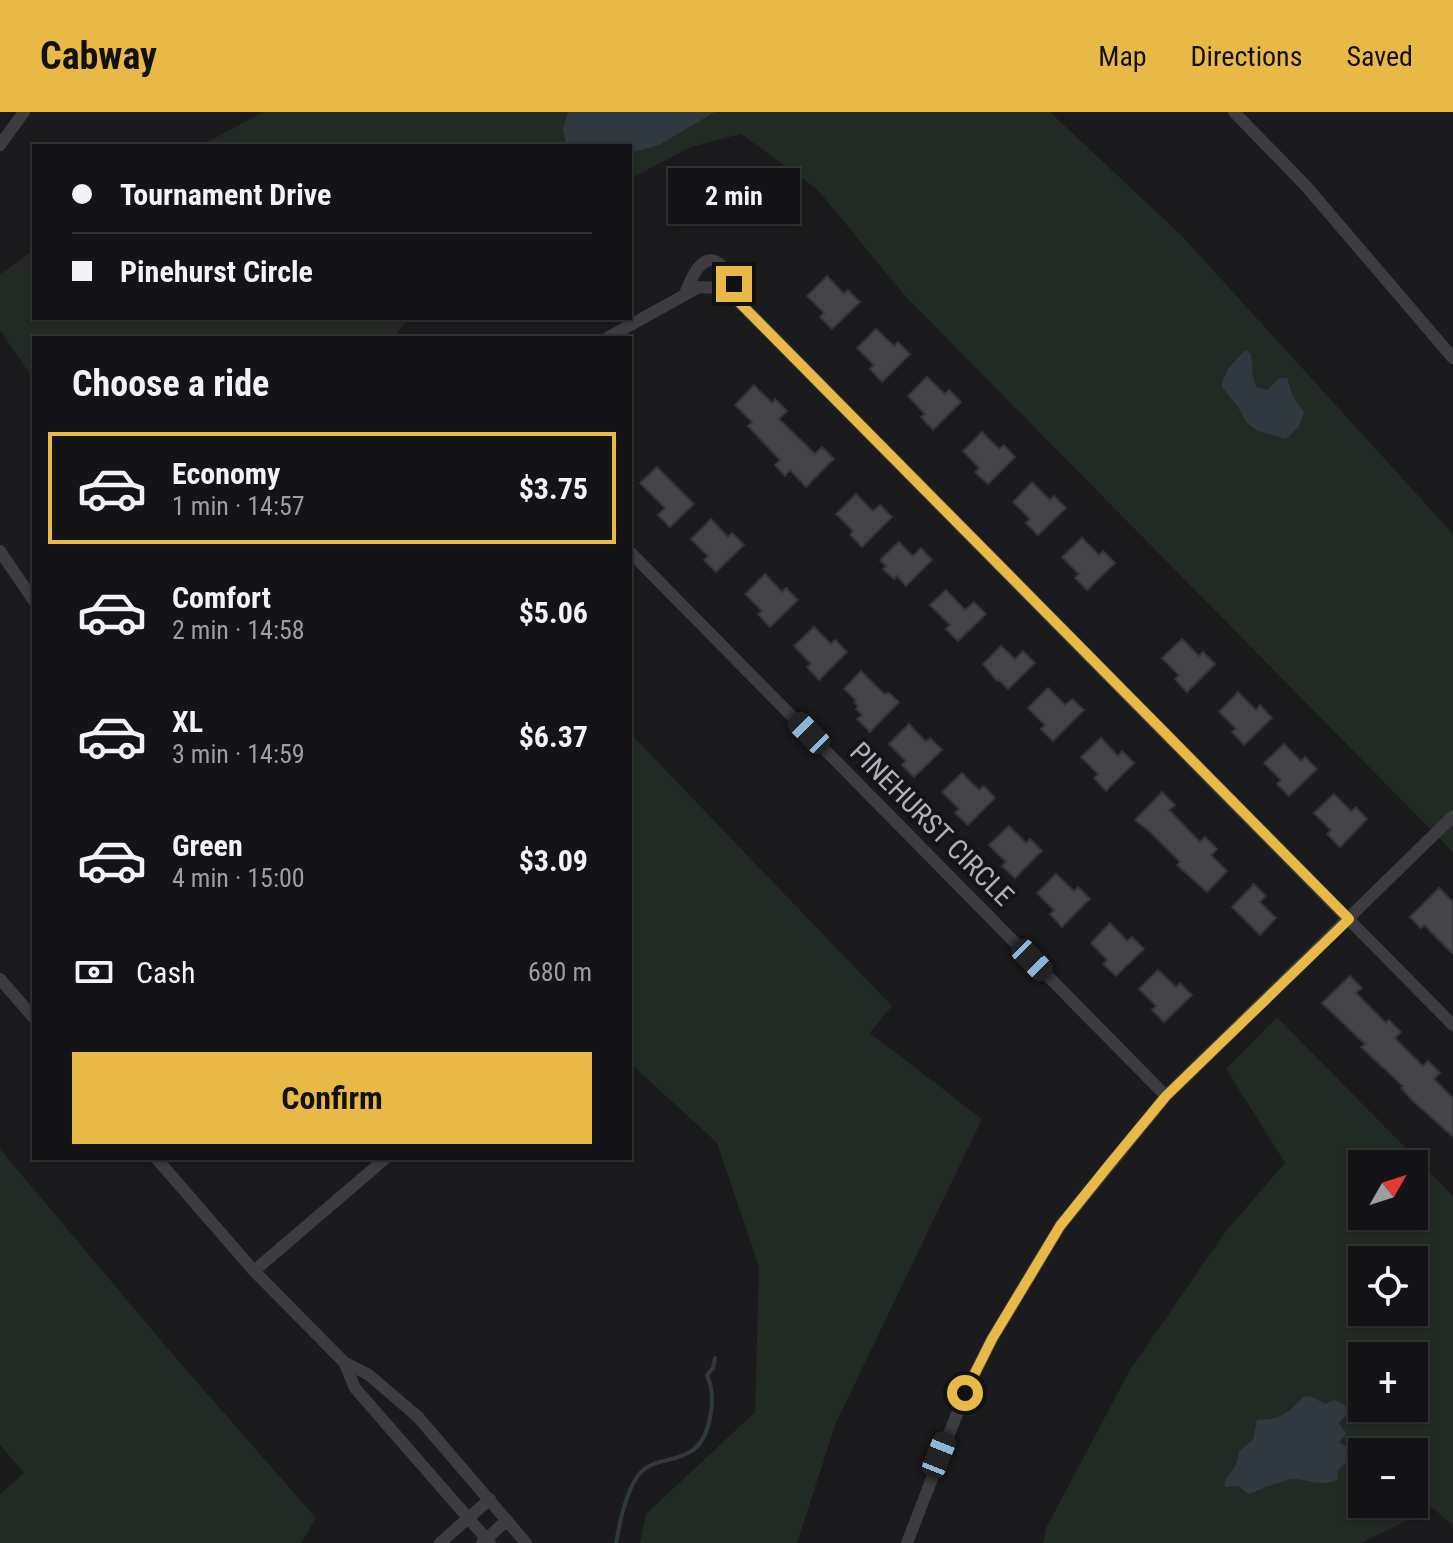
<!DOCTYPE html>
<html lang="en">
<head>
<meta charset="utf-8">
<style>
  :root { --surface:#141416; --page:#212123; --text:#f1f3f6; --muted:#9d9ea1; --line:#333335; --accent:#e8b947 }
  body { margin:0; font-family:"Roboto Condensed",sans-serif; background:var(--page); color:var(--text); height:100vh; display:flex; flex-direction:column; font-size:30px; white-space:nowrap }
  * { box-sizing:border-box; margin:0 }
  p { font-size:26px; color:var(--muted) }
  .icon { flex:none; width:44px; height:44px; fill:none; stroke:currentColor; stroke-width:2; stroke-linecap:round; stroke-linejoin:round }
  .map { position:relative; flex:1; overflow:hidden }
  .drawer { position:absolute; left:32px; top:224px; width:600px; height:824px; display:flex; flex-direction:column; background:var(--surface); border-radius:0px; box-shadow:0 2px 6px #0004,0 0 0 2px var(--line) }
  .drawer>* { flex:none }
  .top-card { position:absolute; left:32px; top:32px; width:600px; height:176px; border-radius:0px; box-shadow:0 2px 6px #0004,0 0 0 2px var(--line); display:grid; align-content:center; height:176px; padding:0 40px; background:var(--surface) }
  .needle { width:52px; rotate:51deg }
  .fabs { position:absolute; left:1348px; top:1038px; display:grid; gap:16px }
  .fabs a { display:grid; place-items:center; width:80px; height:80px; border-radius:0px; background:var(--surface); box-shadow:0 2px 6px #0004,0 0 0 2px var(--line); font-size:40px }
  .end { position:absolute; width:36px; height:36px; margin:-18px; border:10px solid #e8b947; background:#111; box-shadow:0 0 0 4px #111 }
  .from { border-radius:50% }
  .bubble { position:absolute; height:56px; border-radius:0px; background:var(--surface); box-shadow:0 2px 6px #0004,0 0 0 2px var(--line); font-size:26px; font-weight:700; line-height:56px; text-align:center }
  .car { position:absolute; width:24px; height:48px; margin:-24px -12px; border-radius:10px; box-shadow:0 0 6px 2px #0007; background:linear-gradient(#222 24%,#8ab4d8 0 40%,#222 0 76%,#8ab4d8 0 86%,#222 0) }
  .top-card b { display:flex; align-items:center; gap:28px; height:76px; font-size:30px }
  .top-card b+b { border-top:2px solid var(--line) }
  .top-card i { width:20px; height:20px; background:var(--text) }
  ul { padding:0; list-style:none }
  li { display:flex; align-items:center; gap:24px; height:112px; margin:0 16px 12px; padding:0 24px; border:4px solid transparent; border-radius:0px }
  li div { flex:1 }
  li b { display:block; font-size:30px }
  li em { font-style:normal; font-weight:700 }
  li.current { border-color:var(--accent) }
  li>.icon { width:72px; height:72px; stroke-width:1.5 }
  h2 { padding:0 40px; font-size:36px; line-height:96px }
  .pay { display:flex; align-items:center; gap:20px; height:88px; padding:0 40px; font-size:30px }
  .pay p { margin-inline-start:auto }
  .cta { display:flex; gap:16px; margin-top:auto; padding:16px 40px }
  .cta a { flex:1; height:92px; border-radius:0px; background:var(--accent); color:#111; font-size:32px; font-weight:700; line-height:92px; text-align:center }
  header { display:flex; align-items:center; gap:48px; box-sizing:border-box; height:112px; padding:0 40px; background:var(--accent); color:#111 }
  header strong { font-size:38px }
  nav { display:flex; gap:44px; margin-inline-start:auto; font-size:28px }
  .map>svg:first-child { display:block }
  .green { fill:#222a24; fill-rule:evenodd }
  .water { fill:#313940 }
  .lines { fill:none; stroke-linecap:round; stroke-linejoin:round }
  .stream { stroke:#313940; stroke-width:4 }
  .building { fill:#454549; stroke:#353538; stroke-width:2 }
  .street { stroke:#3c3c41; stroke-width:12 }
  .route { stroke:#e8b947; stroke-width:10 }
  .labels { text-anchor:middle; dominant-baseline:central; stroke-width:8; stroke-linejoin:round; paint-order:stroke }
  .street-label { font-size:28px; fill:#aeb1bb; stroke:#151518 }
</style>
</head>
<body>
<header>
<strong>Cabway</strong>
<nav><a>Map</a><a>Directions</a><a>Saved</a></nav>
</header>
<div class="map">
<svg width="1453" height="1431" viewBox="0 0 1453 1431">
  <rect width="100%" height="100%" fill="#1b1a1d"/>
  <path class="green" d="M263 0H1050L1182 124 1453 422V740L905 184 817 77 741 22 691 35 630 67V34H200Z
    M34 138V206H409L393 226H34V268L0 218V162Z
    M630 621 892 894 870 921 982 1007 836 1311 797 1431H640L646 1402 755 1300 759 1155 717 1031 630 951Z
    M1277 905 1453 1084V1414L1433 1396 1361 1431H1043L1046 1416 1130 1258 1226 1119 1285 1051 1226 957ZM1362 1052H1414V1104H1362ZM1362 1148H1414V1200H1362ZM1362 1244H1414V1296H1362ZM1362 1340H1414V1392H1362Z
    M0 1037 169 1238 316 1406 301 1431H0V1382L24 1361 0 1333Z"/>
  <path class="water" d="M568 0H715L659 33 630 41V34H567L563 18Z
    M1245 238 1251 242 1253 265 1257 275 1267 278 1280 266H1287L1293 285 1304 300 1299 314 1286 327 1258 319 1247 311 1238 295 1222 275V271L1228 257Z
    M1310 1284 1325 1292 1334 1288 1346 1294 1348 1301 1339 1311 1346 1322 1339 1330 1352 1339 1353 1344 1337 1359 1338 1367C1322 1376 1309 1367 1293 1367 1283 1368 1258 1378 1249 1382L1238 1374 1226 1375 1224 1373C1228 1360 1239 1355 1239 1339L1253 1328 1257 1308C1279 1308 1289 1301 1303 1285Z"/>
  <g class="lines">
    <path class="stream" d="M616 1431C620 1410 625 1383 637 1365 657 1336 699 1362 710 1306 713 1289 713 1278 707 1263L713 1256 715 1246"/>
  </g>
  <path class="building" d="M827 164 844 182 848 178 860 190 832 217 820 205 824 201 807 184Z
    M876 217 894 234 898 230 910 242 882 270 870 257 874 253 857 236Z
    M927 265 945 282 949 278 961 290 933 318 921 305 925 302 908 284Z
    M754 273 772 291 775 287 787 299 779 307 815 342 822 335 834 347 806 375 790 358 785 364 775 353 780 348 748 314 752 310 735 293Z
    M982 320 999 337 1004 333 1015 345 988 372 975 360 979 356 963 339Z
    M657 355 694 392 670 415 658 403 665 396 640 371Z
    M1032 370 1050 388 1054 384 1066 396 1038 423 1026 411 1030 407 1013 390Z
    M856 382 873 399 880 393 892 405 862 435 850 423 853 419 836 402Z
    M711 407 728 425 732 421 744 433 716 460 704 448 708 444 691 427Z
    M1082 426 1099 443 1103 439 1115 451 1087 478 1075 466 1079 462 1062 445Z
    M899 430 913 444 921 436 932 448 906 474 897 464 894 467 883 457 886 454 880 448Z
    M765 462 782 480 786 476 798 488 770 515 758 502 762 499 745 482Z
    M946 478 965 498 974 490 986 502 958 529 946 517 950 513 930 493Z
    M814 515 831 532 835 528 847 540 819 568 807 555 811 552 794 534Z
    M1182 527 1199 544 1203 540 1215 552 1187 580 1175 567 1179 563 1162 546Z
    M1001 534 1015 547 1023 539 1035 551 1008 577 999 568 997 569 983 552Z
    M861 559 884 582 889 581 899 590 870 620 857 607 862 603 856 597 858 594 854 590 856 588 844 577Z
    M1048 576 1065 593 1072 587 1084 598 1053 629 1041 617 1045 613 1028 596Z
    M1238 580 1256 598 1260 593 1272 606 1244 633 1232 620 1236 617 1219 600Z
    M909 612 926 630 930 626 942 638 914 665 902 653 906 649 889 632Z
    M1101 626 1118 644 1122 639 1134 651 1106 679 1094 666 1098 662 1081 645Z
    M1284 632 1301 649 1305 645 1317 657 1289 684 1277 672 1281 668 1264 651Z
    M962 661 979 678 984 674 995 686 968 713 955 701 959 697 942 680Z
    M1162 680 1175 693 1169 698 1200 730 1205 725 1217 737 1211 743 1227 759 1207 780 1177 753 1180 750 1148 718 1135 708Z
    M1334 682 1351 699 1356 695 1367 707 1340 735 1327 722 1331 718 1314 701Z
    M1009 714 1026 731 1030 727 1042 739 1015 766 1002 754 1006 750 989 733Z
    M1056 762 1074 779 1078 775 1090 787 1062 815 1050 802 1054 798 1037 781Z
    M1254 772 1266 784 1260 790 1276 806 1260 823 1232 795Z
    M1439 776 1453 790V842L1424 813 1421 816 1410 805Z
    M1110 811 1127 829 1132 825 1144 837 1116 864 1103 852 1107 848 1091 831Z
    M1158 858 1176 875 1180 871 1192 883 1164 910 1152 898 1156 894 1139 877Z
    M1350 864 1362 876 1356 881 1386 911 1389 908 1401 920 1395 926 1423 954 1428 949 1440 961 1434 967 1453 986V1025L1412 988 1401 976 1403 974 1361 935 1365 932 1322 891Z"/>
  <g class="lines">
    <path class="street" d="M1234 0 1305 73 1453 246
      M0 33 24 0
      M686 179C689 172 693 163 698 156 719 131 734 173 737 188
      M607 226 699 175 718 176 737 188 1453 913
      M0 439 34 489
      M630 440 1166 984
      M0 867 34 906
      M156 1046 254 1159 386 1046
      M254 1159 344 1250 369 1263 418 1305 526 1431
      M344 1250 355 1276 490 1431
      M440 1431 490 1387
      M482 1431 507 1408
      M907 1431 965 1281 992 1227 1060 1114 1166 984 1453 704"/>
  </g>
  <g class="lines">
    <path class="route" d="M734 172 737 188 1349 807 1166 984 1109 1053 1060 1114 992 1227 965 1281"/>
  </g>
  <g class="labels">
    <g class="street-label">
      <text transform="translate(932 712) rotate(45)">PINEHURST CIRCLE</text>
    </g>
  </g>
</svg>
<div class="fabs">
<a><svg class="needle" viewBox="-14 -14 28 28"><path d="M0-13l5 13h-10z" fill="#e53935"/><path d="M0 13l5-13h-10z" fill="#9d9ea1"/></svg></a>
<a><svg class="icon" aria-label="locate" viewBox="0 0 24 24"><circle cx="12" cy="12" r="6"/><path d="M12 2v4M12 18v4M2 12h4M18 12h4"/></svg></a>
<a>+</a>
<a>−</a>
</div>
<i class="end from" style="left:965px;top:1281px"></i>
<i class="end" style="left:734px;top:172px"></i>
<div class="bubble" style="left:668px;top:56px;width:132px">2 min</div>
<i class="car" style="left:809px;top:621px;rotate:315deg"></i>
<i class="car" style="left:1032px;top:848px;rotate:136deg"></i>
<i class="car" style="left:939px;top:1343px;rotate:22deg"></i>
<div class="top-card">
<b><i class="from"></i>Tournament Drive</b>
<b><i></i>Pinehurst Circle</b>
</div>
<section class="drawer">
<h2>Choose a ride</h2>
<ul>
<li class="current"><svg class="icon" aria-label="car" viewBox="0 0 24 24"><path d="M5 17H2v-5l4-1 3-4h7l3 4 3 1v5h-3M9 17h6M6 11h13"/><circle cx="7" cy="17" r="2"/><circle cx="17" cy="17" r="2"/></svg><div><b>Economy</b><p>1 min · 14:57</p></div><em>$3.75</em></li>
<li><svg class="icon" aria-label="car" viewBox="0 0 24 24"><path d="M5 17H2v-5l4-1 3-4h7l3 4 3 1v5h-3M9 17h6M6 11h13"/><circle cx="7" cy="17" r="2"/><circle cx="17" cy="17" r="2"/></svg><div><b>Comfort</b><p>2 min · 14:58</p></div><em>$5.06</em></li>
<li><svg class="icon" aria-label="car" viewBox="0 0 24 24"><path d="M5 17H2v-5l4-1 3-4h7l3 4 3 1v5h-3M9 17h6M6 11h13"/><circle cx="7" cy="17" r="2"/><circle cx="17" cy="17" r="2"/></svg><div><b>XL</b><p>3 min · 14:59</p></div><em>$6.37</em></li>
<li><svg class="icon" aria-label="car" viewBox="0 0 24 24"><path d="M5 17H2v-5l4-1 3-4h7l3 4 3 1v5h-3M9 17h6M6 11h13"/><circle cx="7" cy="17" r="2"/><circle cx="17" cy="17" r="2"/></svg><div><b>Green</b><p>4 min · 15:00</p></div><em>$3.09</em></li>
</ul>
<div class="pay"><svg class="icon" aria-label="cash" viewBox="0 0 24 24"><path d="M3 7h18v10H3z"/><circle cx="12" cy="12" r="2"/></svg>Cash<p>680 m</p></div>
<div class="cta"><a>Confirm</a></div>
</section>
</div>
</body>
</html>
